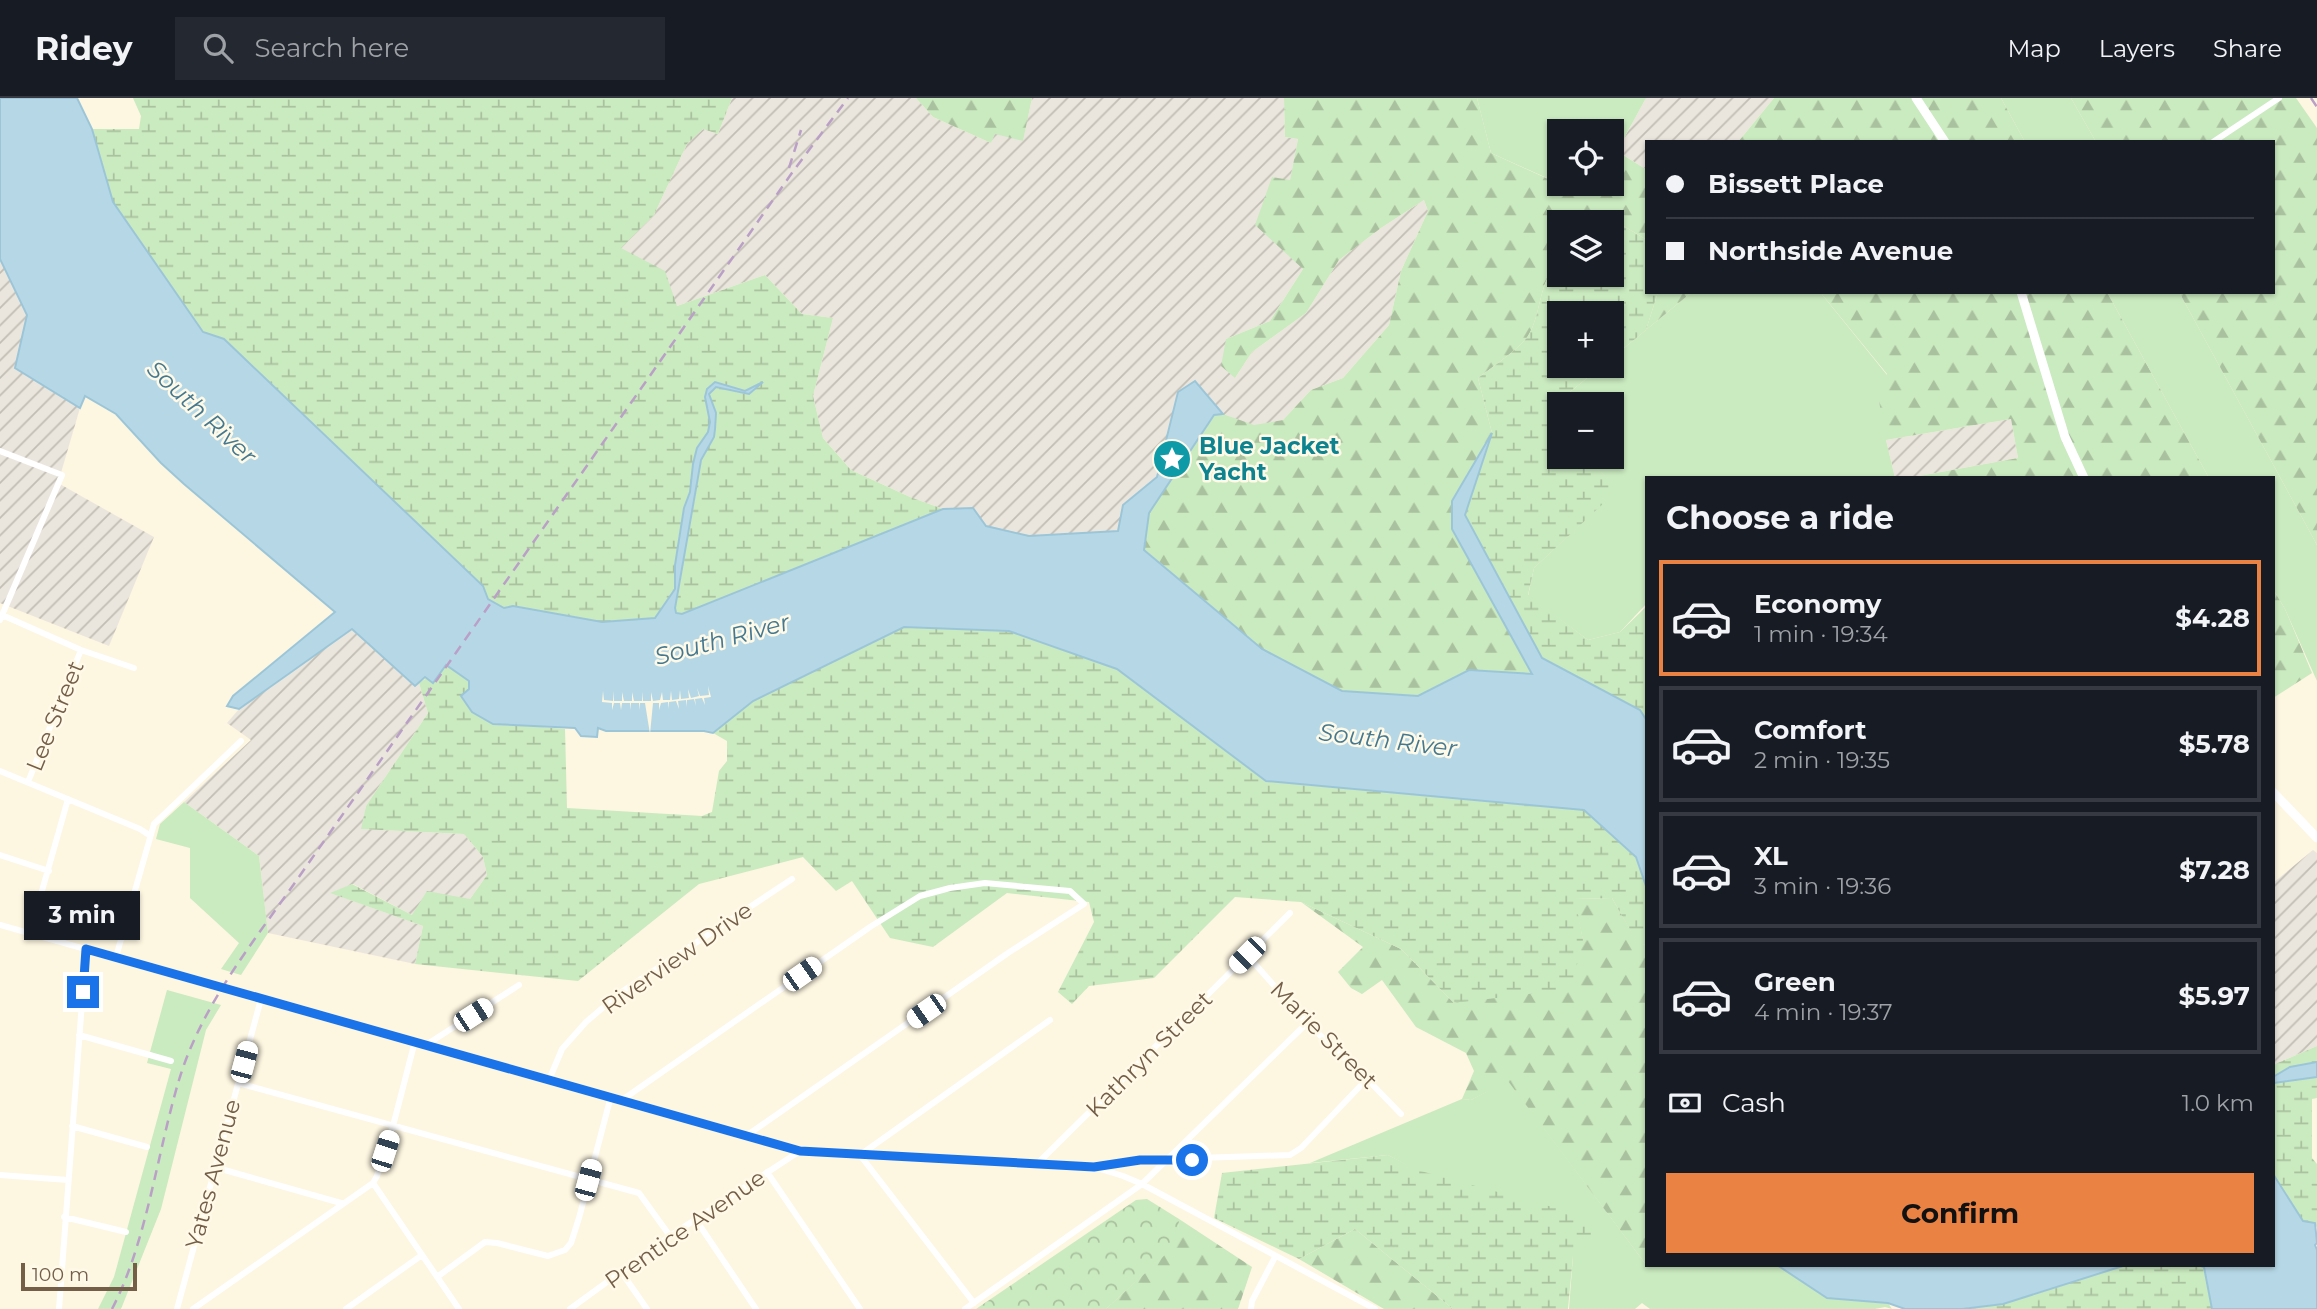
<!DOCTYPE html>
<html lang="en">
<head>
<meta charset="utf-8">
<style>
  :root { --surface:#171b24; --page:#242831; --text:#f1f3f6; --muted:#9ea1a6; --line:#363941; --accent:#ea8243 }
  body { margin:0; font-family:Montserrat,sans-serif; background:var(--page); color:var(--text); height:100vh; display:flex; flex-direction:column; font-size:26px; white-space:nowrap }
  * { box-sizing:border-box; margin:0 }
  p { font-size:23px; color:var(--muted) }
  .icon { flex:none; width:38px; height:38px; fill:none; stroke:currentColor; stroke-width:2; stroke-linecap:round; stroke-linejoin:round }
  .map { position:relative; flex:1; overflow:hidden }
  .sheet { position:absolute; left:1645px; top:378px; width:630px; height:791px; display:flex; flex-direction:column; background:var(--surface); border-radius:0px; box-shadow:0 2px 5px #0004 }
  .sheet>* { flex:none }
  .banner { position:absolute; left:1645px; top:42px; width:630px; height:154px; border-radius:0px; box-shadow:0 2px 5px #0004; display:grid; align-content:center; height:154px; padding:0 21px; background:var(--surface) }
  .controls { position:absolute; left:1547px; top:21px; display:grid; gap:14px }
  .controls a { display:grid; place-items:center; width:77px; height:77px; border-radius:0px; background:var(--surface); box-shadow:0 2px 5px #0004; font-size:35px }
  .scale { position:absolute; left:21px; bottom:18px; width:116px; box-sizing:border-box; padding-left:7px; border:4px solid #745e48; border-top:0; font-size:19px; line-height:24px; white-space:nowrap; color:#745e48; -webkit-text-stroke:5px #fff9e8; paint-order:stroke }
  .end { position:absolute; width:32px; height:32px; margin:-16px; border:9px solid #1a73e8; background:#fff; box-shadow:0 0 0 4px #fff }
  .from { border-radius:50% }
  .bubble { position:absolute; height:49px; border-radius:0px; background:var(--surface); box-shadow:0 2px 5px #0004; font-size:23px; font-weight:700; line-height:49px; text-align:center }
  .car { position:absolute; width:21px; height:42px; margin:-21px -10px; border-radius:9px; box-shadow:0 0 5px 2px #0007; background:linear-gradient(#fff 24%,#345 0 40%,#fff 0 76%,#345 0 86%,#fff 0) }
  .banner b { display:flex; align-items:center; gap:24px; height:66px; font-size:26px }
  .banner b+b { border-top:2px solid var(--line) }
  .banner i { width:18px; height:18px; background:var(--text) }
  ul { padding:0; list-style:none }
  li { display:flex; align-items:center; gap:21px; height:116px; margin:0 14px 10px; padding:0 7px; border:4px solid var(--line); border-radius:0px }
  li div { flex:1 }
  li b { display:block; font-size:26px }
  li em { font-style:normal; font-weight:700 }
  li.on { border-color:var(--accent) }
  li>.icon { width:63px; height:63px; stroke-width:1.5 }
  h2 { padding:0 21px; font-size:32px; line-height:84px }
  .pay { display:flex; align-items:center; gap:18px; height:77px; padding:0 21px; font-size:26px }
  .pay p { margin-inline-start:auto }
  .button { display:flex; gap:14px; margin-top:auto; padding:14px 21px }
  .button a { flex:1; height:80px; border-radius:0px; background:var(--accent); color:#111; font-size:28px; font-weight:700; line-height:80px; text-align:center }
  header { display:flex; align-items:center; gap:42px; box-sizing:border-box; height:98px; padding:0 35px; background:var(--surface); border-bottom:2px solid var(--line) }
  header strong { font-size:33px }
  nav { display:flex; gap:38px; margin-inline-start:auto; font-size:24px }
  .search { width:490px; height:63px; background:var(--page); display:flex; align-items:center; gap:18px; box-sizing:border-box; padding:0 24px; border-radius:0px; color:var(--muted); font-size:26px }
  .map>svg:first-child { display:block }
  .industrial { fill:url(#industrial-furrows) }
  .green { fill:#caeac0 }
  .forest { fill:url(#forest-firs) }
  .wetland { fill:url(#wetland-marsh) }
  .park { fill:url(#park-crowns) }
  .water { fill:#b6d8e6; stroke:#9cc6d8; stroke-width:2 }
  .pier { fill:#fdf6e1 }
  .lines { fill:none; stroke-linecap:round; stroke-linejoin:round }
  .street { stroke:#fff; stroke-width:6 }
  .secondary { stroke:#fff; stroke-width:9 }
  .rail { stroke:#baa0c6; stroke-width:2.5; stroke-dasharray:10 7; stroke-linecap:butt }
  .route { stroke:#1a73e8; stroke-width:9 }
  .labels { text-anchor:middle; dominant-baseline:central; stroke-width:5; stroke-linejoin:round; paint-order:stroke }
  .culture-label { font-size:23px; font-weight:bold; fill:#0d838f; stroke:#fff9e8; text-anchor:start }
  .street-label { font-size:23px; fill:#745e48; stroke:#fff9e8 }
  .water-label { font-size:24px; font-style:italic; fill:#437890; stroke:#fff9e8 }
</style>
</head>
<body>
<header>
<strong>Ridey</strong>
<div class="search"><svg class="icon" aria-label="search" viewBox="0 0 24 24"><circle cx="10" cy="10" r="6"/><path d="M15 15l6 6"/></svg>Search here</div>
<nav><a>Map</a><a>Layers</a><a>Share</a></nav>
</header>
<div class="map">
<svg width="2317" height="1211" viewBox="0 0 2317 1211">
  <defs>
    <pattern id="industrial-furrows" width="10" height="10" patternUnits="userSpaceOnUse" patternTransform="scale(1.75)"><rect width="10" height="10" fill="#ebe6dd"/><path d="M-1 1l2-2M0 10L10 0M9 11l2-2" fill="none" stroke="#c3beb5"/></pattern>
    <pattern id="forest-firs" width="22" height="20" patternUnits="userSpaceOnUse" patternTransform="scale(1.75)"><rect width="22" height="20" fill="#caeac0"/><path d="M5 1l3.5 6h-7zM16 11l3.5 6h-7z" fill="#a9c19e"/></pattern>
    <pattern id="wetland-marsh" width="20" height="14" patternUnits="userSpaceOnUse" patternTransform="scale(1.75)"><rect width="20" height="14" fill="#caeac0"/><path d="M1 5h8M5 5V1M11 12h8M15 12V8" fill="none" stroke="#a9c19e"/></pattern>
    <pattern id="park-crowns" width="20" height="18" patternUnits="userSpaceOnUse" patternTransform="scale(1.75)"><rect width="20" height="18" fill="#caeac0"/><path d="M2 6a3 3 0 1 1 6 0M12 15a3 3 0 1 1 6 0" fill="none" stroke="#a9c19e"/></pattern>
  </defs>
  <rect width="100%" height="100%" fill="#fdf6e1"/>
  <path class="industrial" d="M732 0H916L933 19 991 45 994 35 1023 42 1032 0H1284L1285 39 1298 41 1290 83 1272 79 1303 171 1270 223 1226 241 1235 280 1252 254 1306 215 1339 162 1381 130 1424 102 1428 113 1401 173 1389 227 1343 280 1311 292 1283 322 1254 328 1223 316 1195 284 1178 294 1157 380 1123 407 1118 433 1029 438 986 428 973 410 943 411 910 399 851 372 823 340 813 298 833 220 802 216 765 177 677 208 620 150 654 117 687 46 703 31 718 36Z
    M1646 0H1774L1738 44H1647V72L1617 53Z
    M0 161 27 217 15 270 80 310 58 385 154 439 109 548 0 505Z
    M2011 321 2018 360 1908 380H1895L1886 342Z
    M352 530 414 588 419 585 428 615 366 708 362 731 464 736 483 759 487 777 470 801 412 817 353 786 331 795 423 828 415 866 268 835 259 758 184 704 251 642 227 625 239 611Z
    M2313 752 2317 755V948L2273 967V785Z"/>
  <path class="green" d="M1477 0H1646L1617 53 1612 50V33H1559L1558 85 1491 55Z
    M2001 0H2071L2096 44H2025Z
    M1692 194H1820L1887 277 1886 342 1895 380H1647V505L1620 534 1588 542 1528 498 1534 470 1619 390 1583 359H1612V306H1559V336L1549 311 1602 268H1612V260Z
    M2107 194H2179L2317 447V583L2285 511 2273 491V380H2209Z
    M184 704 259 758 268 835 241 877 221 871 239 845 190 800V750L156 741 160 726Z
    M167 892 221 907 206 932 161 1111 121 1211H98L114 1179 171 971 147 965Z
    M1508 982 1647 1168 1777 1167 1827 1200 1888 1205 1892 1211 1885 1209 1875 1211H1650L1642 1205 1635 1211H1569L1573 1158 1388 1057 1310 1065 1462 1001 1471 1002Z"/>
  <path class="forest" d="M916 0H1032L1023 43 995 36 991 45 933 19Z
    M1284 0H1477L1491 55 1557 85 1559 83V86H1612V50L1647 72V142L1612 121 1608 124H1559V165C1538 182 1542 216 1528 238 1520 250 1491 270 1478 280L1492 335 1452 403V431L1533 577 1469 572 1418 598 1342 593 1262 551 1144 451 1149 415 1214 317 1223 316 1254 327 1283 322 1311 292 1343 280 1389 227 1401 173 1428 113 1424 102 1381 130 1339 162 1306 215 1252 254 1235 280 1221 268 1226 241 1270 223 1303 171 1255 127 1272 79 1290 82 1298 41 1285 39Z
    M1774 0H2001L2025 44H1738Z
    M2071 0H2296L2317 30V447L2179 194H2273V44H2096Z
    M1658 194H1692L1646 232Z
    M1820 194H2107L2209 380H1908L2018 360 2011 321 1886 342 1879 303 1887 276Z
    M2273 491 2285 511 2312 575 2273 600Z
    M1612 800 1639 847 1647 846V1167H1658L1647 1168 1508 983 1471 1002 1462 1001 1474 973 1466 955 1416 929 1382 882 1362 896 1351 890 1338 874 1363 849 1301 804 1401 851 1454 905 1583 842 1574 801Z
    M1179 1121 1252 1169 1238 1211H1106L1177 1145Z
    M1355 1131 1453 1211H1384L1299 1161Z"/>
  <path class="wetland" d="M133 0H732L718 36 703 31 687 46 654 117 621 150 665 173 677 208 765 177 802 216 833 220 813 298 823 340 851 372 910 399 943 411 682 516 676 515 675 510 701 362 714 339 716 315 709 296 716 289 749 296 759 286 745 293 715 284 705 299 710 324 708 334 697 350 693 366 690 394 684 410 675 467 676 491 655 521 602 524 513 508 504 510 488 501 225 241 203 234 113 104 92 31H139L141 18Z
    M1612 121 1647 142V194H1658L1646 232 1612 260V215H1559V268H1602L1549 311 1559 336V359H1583L1620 390 1534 470 1528 497 1588 542 1620 534 1647 508V623L1640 612 1542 560 1465 417 1492 335 1478 280C1491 270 1520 250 1528 238 1542 216 1538 182 1559 165V177H1612V124H1608Z
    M904 529 1009 533 1117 571 1266 683 1584 712 1636 759 1647 791V846L1639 848 1612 800 1575 801 1583 842 1571 891 1454 905 1401 851 1301 804 1235 799 1154 880 1089 888 1072 906 1058 894 1094 824 1089 804 1007 795 933 849 890 840 852 783 836 793 803 759 699 786 578 883 415 866 423 828 330 795 352 786 412 817 427 793 470 801 487 777 483 759 464 736 361 731 366 708 428 615 419 585 446 567 469 583 472 614 493 625 565 631 567 710 702 718 712 714 719 673 727 663V643L713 635 753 603Z
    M2317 948V964L2290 969 2273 979V967Z
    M2317 979V1000L2312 1001V1060L2317 1066V1130L2315 1125 2303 1124 2273 1076V985Z
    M1388 1057 1417 1072 1578 1116 1595 1139 1573 1158 1568 1211H1453L1355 1131 1299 1161 1214 1120 1222 1075Z
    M2126 1167H2198L2204 1169 2212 1211H1962L2003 1206Z"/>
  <path class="park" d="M1147 1101 1179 1121 1178 1145 1106 1211H976L1136 1102Z"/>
  <path class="water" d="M0 0H77L92 31 113 104 203 234 224 241 483 488 488 501 504 510 513 508 602 524 655 520 675 491V467L684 410 690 394 693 366 697 350 708 334 710 324 705 299 707 291 715 284 745 293 763 284 749 296 716 289 709 296 716 315 715 331 714 339 701 362 675 510 676 515 682 516 943 411 973 410 986 428 1029 438 1118 433 1123 407 1157 379 1178 294 1195 283 1223 316 1214 317 1149 415 1144 452 1262 551 1342 593 1418 598 1469 572 1532 576 1452 431V403L1492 335 1465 417 1542 560 1640 612 1647 623V791L1636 759 1584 712 1266 683 1117 571 1009 533 904 529 753 603 713 635 704 633H606L598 630 597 639 581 638 575 630 493 626 472 614 461 598 469 591V583L446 567 433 585 425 579 415 588 352 531 239 611 227 608 233 598 335 514 184 386 161 365 116 316 85 298 80 310 15 270 27 217 0 161Z
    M2317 964V979L2273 985V979L2290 969Z
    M2273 1076 2303 1123 2315 1125 2317 1145 2315 1147 2317 1152V1211H2212L2204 1169 2198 1167H2273Z
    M1777 1167H2126L2003 1206 1962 1211H1905L1888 1205 1827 1200Z"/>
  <path class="pier" d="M708 588 711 599 704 600 705 607 702 600 695 601 696 608 694 601 687 602V609L686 602 678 603 679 611 676 603 669 604V611L668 604 661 605 659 612V605H653L650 636 645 605H640L639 612V605H631L630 612V605H622L621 612 620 605H614L612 612V605L602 604 603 593 604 602 613 603V593L614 603H622V594L624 603H632V594L634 603H642L643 594V603H651V594L653 603 660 602 662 594 663 602H670L671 593 672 602 679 601 680 592 681 601 689 600 688 591 691 600 699 598 697 590 700 598 709 597Z"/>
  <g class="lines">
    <path class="street" d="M2213 44 2279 0
      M0 353 62 377 0 522
      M2 517 81 552 134 570
      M0 673 140 731 149 737
      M28 684 81 552
      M0 757 49 773
      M0 827 800 1053 1094 1069 1123 1078 1142 1086 1375 1211
      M30 835 68 701
      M1247 857 1307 925 1367 981 1401 1016
      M116 859 154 726 241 643
      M79 937 171 963
      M426 947 519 887
      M549 982 562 951 586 924 620 895 792 781
      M238 985 639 1095 670 1138
      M622 1002 870 829 920 798 950 790 985 785 1070 793 1084 806 1008 855 746 1038
      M72 1028 147 1049
      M1036 1067 1290 815
      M214 1069 341 1105
      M1096 1069 1140 1062 1290 1057 1301 1050 1367 981
      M767 1074 860 1211
      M0 1077 68 1082
      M373 1085 459 1211
      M64 1119 126 1134
      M696 1122 756 1211
      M622 1175 647 1211
      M437 1179 485 1144 497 1145 548 1158 565 1152 571 1145 579 1120 611 998
      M974 1205 860 1057 1050 922
      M59 1211 86 851
      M177 1211 261 901
      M193 1211 373 1085 377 1078 393 1028 415 943
      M346 1211 422 1157
      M570 1211 670 1138 800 1053
      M965 1211 1142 1086 1307 925
      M1251 1211 1252 1203 1275 1159"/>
    <path class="secondary" d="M1916 0 1945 44
      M2021 194 2065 339 2084 380
      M2273 694 2317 740"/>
    <path class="rail" d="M2311 0 2317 9
      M789 70 801 32
      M112 1211C147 1144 157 1055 179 982 201 909 251 847 294 786L794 72 848 0"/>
  </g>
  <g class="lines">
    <path class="route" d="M83 894 86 851 800 1053 1094 1069 1140 1062H1192"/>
  </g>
  <defs>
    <symbol id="sight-disc" viewBox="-11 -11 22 22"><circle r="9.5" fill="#0f9aa8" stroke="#fff9e8"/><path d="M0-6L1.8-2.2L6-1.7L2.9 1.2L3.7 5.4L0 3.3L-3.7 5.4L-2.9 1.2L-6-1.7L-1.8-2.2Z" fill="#fff"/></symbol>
  </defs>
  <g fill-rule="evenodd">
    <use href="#sight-disc" x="1150" y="339" width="44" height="44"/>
  </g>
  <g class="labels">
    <g class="culture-label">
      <text x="1199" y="348">Blue Jacket<tspan x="1199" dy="26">Yacht</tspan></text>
    </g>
    <g class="street-label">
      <text transform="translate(55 618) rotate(-68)">Lee Street</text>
      <text transform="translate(677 860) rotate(-35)">Riverview Drive</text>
      <text transform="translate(1324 937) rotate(45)">Marie Street</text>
      <text transform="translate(1149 956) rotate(-45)">Kathryn Street</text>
      <text transform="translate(213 1076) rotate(-75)">Yates Avenue</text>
      <text transform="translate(685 1131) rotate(-35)">Prentice Avenue</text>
    </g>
    <g class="water-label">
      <text transform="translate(202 314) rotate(43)">South River</text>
      <text transform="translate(722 541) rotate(-15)">South River</text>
      <text transform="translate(1388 642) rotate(7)">South River</text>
    </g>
  </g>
</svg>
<div class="controls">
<a><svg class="icon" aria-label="locate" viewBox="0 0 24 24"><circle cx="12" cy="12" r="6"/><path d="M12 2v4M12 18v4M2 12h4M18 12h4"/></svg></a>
<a><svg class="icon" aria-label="layers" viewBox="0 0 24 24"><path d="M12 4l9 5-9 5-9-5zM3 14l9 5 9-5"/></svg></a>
<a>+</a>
<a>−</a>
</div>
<div class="scale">100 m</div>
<i class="end from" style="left:1192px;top:1062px"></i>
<i class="end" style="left:83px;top:894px"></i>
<div class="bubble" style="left:24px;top:793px;width:116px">3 min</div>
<i class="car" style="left:1247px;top:857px;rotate:225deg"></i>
<i class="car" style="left:802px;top:876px;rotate:55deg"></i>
<i class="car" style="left:926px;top:913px;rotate:235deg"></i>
<i class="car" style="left:473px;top:917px;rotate:57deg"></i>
<i class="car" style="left:244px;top:964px;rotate:15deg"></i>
<i class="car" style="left:385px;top:1053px;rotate:18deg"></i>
<i class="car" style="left:588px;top:1082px;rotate:15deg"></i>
<div class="banner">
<b><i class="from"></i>Bissett Place</b>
<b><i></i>Northside Avenue</b>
</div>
<section class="sheet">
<h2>Choose a ride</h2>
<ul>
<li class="on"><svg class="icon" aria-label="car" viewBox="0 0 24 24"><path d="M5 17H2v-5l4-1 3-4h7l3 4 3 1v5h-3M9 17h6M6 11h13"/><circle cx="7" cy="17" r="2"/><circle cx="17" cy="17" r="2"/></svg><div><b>Economy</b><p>1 min · 19:34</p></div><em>$4.28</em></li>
<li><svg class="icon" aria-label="car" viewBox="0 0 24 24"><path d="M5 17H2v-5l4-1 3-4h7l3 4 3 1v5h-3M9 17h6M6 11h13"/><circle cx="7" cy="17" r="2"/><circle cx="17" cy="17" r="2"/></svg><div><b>Comfort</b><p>2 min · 19:35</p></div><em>$5.78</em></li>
<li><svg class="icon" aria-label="car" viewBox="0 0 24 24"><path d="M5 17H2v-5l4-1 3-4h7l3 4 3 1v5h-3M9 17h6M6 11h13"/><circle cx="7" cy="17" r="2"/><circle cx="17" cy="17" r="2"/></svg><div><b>XL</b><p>3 min · 19:36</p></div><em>$7.28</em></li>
<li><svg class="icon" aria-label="car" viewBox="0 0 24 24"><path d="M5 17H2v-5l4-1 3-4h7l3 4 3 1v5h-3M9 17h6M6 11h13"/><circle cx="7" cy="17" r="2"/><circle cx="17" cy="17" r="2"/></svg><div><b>Green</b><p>4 min · 19:37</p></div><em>$5.97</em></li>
</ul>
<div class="pay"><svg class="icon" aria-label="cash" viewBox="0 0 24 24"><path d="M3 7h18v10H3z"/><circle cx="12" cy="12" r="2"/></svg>Cash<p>1.0 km</p></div>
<div class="button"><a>Confirm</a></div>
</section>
</div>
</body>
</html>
